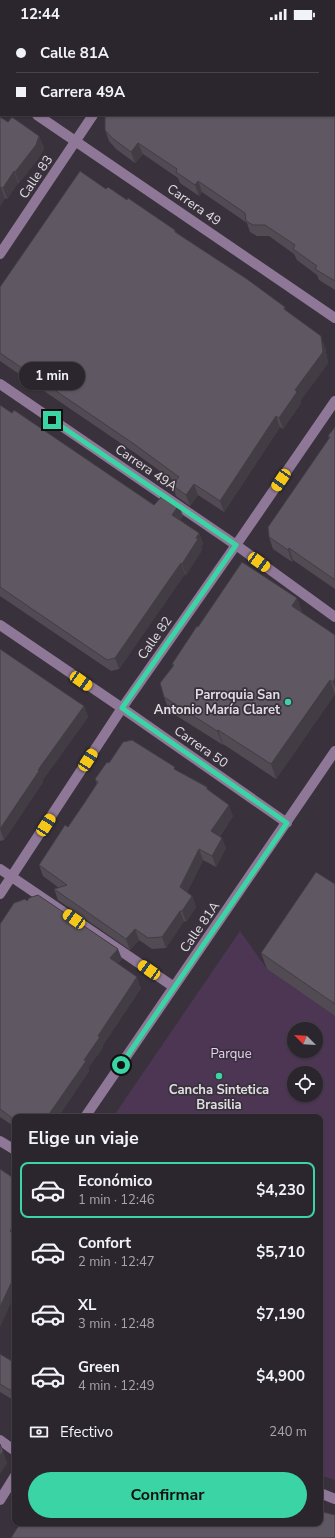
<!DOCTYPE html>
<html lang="es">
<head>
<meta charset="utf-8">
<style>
  :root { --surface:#2b262d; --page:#332e35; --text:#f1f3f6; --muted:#a6a5aa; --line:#474349; --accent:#3bd4a4 }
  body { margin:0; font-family:"Nunito Sans",sans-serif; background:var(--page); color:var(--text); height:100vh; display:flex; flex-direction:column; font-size:15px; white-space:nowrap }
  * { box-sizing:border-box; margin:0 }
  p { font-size:13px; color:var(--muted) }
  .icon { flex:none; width:22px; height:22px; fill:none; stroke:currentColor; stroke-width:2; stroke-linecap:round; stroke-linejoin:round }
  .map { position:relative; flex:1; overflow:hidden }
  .side { position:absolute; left:12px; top:1086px; width:311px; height:412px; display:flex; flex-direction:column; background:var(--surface); border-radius:8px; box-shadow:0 1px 3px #0004,0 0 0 1px var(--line) }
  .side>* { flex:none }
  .hud { position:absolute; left:0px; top:0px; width:335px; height:88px; box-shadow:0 1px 3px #0004,0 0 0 1px var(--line); display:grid; align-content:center; height:88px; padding:0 16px; background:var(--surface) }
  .needle { width:26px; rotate:294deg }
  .tools { position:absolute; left:287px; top:994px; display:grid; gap:8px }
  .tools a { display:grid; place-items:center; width:36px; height:36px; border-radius:50%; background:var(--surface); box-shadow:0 1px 3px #0004,0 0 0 1px var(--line); font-size:20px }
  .end { position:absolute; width:18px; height:18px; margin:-9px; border:5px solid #3bd4a4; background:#111; box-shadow:0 0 0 2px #111 }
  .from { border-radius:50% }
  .bubble { position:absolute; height:28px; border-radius:14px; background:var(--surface); box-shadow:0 1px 3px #0004,0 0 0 1px var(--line); font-size:13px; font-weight:700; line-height:28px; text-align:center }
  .car { position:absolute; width:12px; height:24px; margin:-12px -6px; border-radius:5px; box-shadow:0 0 3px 1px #0007; background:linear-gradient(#f5c518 24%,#345 0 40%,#f5c518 0 76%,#345 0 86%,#f5c518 0) }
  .hud b { display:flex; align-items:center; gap:14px; height:38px; font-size:15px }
  .hud b+b { border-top:1px solid var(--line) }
  .hud i { width:10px; height:10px; background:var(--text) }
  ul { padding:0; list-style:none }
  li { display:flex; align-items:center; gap:12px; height:56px; margin:0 8px 6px; padding:0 8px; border:2px solid transparent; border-radius:8px }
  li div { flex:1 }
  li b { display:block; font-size:15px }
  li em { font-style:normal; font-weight:700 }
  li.selected { border-color:var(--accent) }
  li>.icon { width:36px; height:36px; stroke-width:1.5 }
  h2 { padding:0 16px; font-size:18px; line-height:48px }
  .pay { display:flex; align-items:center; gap:10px; height:44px; padding:0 16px; font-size:15px }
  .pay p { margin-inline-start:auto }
  .primary-button { display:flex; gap:8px; margin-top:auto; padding:8px 16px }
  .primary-button a { flex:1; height:46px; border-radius:24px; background:var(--accent); color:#111; font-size:16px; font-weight:700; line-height:46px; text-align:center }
  .status { display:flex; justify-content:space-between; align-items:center; height:28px; padding:0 20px; background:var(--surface); direction:ltr }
  .status svg { height:11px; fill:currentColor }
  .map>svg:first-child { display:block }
  .green { fill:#4c3654; fill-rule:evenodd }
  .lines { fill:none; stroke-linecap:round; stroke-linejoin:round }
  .minor { stroke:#8f7897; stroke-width:10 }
  .wall { fill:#524b54 }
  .shaded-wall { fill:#423d45 }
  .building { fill:#5f5762; stroke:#423d45 }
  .route { stroke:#3bd4a4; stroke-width:5 }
  .poi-dot { fill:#3bd4a4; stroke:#39323c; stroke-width:1.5 }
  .labels { text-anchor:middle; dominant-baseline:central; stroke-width:3.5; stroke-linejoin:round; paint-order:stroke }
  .street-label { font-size:13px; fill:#e1dde3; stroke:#39323c }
  .poi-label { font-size:13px; font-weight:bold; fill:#e1dde3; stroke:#39323c; text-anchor:end }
  .park-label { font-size:13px; fill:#eeccf9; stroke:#39323c }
</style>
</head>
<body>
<div class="status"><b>12:44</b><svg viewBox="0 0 49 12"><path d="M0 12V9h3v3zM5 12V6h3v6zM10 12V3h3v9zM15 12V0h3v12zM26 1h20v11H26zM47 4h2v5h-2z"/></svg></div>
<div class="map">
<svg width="335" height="1510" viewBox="0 0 335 1510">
  <rect width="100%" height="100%" fill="#39323c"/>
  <path class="green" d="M240 903 267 941 335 988V1452L320 1447V1089H113ZM294 1001H316V1023H294ZM294 1045H316V1067H294Z"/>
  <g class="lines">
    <path class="minor" d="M152 1 153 0
      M0 62 1 63
      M37 87 335 290
      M0 226 93 87
      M0 356 236 517 335 589
      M0 597 122 680 287 795
      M0 841 174 959
      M0 866 122 680 236 517 335 373
      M85 1089 335 723
      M0 1113 15 1122
      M0 1412 15 1423
      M320 1465 335 1471
      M0 1472 15 1448"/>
  </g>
  <path class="wall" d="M0 0H123V1H1V31L0 30Z
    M335 0V262L319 252 317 247 297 232 294 226 269 208H257L250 204 247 195 202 164 199 168 180 155 178 150 143 126 135 135 116 121 109 113 105 102 334 87Z
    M0 89 8 94 39 108 44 120 40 128 19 155H18L7 171 5 170 0 178Z
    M106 161 176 204 285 279 286 283 325 319 328 335 300 373 301 375 283 401 280 399 224 484 198 467 190 478 176 468 172 457 175 454 138 427 0 333V259Z
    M0 377 154 477 183 488 180 492 199 505 203 516 201 519 202 522 186 547 185 546 173 563 119 641 111 643 0 568Z
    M335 399V561L293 532 292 534 273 521 269 509 329 410 328 408Z
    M297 570 302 584V585L335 607V666L276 751 223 716V717L169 683 164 669 173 639 172 636 198 599Z
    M0 621 84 678 88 689 42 753 43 754 4 812 0 813Z
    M109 735 176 742 207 759 208 762 233 788 220 808 226 820 216 839 203 832 187 864 192 868 196 879 186 894 184 893 166 920 152 921 139 912 130 922 58 872 54 861 59 860 43 848 39 837 68 799 85 774 97 756 95 751Z
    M335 856V988L267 941 261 925Z
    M0 896 122 931 117 936 141 960 103 1017V1019L88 1040 89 1043 58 1089H15V1099L0 1089Z
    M0 1326 15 1335V1373L0 1364Z"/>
  <path class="shaded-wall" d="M112 0H123V1H111Z
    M39 108 44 120 40 128 19 155 15 144Z
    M138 115 143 126 135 135 131 124Z
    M14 143 18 155 7 171 3 160Z
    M198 153 202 164 199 168 195 157Z
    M1 159 5 170 0 178V160Z
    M321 308 325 319 328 335 300 373 301 375 283 401 279 390 295 362Z
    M276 388 280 399 224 484 220 473Z
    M194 456 198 467 190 478 186 467Z
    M179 477 183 488 176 498 172 487Z
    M199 505 203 516 201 519 202 522 186 547 182 536 196 510Z
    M289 520 293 532 292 534 288 522Z
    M181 535 185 546 173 563 119 641 115 630 169 552Z
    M297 570 302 584 297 592 292 578Z
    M335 650V660L333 654Z
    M330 652 335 666 276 751 271 736Z
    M84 678 88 689 42 753 43 754 4 812 0 801 38 742Z
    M218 702 223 716V717L217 703Z
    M229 777 233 788 215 814 211 803Z
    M222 810 226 820 216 839 212 828Z
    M199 821 203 832 184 870 180 859Z
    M192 868 196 879 186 894 182 883Z
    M180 883 184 893 166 920 162 909Z
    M135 901 139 912 130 922 126 911Z
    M118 921 122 931 113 940 110 930Z
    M137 949 141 960 103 1017V1019L88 1040 89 1043 58 1089H47L98 1008Z
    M15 1196V1213L10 1203Z
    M14 1249 15 1252V1266L0 1299V1279Z
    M3 1423 7 1435 0 1446V1428Z"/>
  <path class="building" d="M0 0H112L111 1H1V22H0Z
    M177 0H321L322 1H176Z
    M330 0H335V253L315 241 317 238 293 221 295 217 265 197H253L246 193 245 185 198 153 195 157 176 144 177 141 138 115 131 124 112 110 105 102V87H334V1H329Z
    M0 89 8 94 12 89 39 108 36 117 15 144 14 143 3 160 1 159 0 160Z
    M80 143 106 161 108 159 127 172 128 170 175 202V204L247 251 285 279 284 281 321 308 323 324 295 362 297 364 279 390 276 388 220 473 194 456 186 467 172 457 179 449 134 416 0 325V259Z
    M0 377 12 385 14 382 154 477 163 467 179 477 172 487 199 505 196 510 198 511 182 536 181 535 169 552 115 630 107 632 0 559Z
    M335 399V552L289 520 288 522 269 509 268 499 330 409 328 408Z
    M242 534 297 570 292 578 335 607V650L333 654 330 652 271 736 218 702 217 703 164 669 160 655 174 637 172 636 197 598 198 599Z
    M0 621 84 678 38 742 39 743 0 801Z
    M132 712 175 739 174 741 207 759V761L229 777 211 803 222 810 212 828 199 821 180 859 192 868 182 883H180L162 909 148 910 135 901 126 911 54 861 67 857 39 837 65 797 68 799 85 774 98 754 95 751 107 734 109 735 123 714Z
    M316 844 335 856V976L261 925Z
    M38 867 118 921 110 930 137 949 98 1008 100 1009 84 1032 86 1033 47 1089H15V1092L0 1081V896L14 875 25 871 27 873 29 870Z
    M0 1141 15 1151V1196L10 1203 15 1207V1249H14L0 1279Z
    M0 1326 15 1335V1365L0 1356Z
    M0 1416 3 1423 0 1428Z
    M320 1482 323 1484 335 1487V1510H11L19 1497H18L19 1495H320Z"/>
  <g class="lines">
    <path class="route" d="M52 392 236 517 122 680 287 795 121 1037"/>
  </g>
  <g class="poi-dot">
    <circle cx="288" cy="674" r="4"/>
    <circle cx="219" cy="1048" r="4"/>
  </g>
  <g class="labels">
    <g class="street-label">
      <text transform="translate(36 149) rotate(-56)">Calle 83</text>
      <text transform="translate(194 177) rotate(35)">Carrera 49</text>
      <text transform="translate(146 440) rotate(34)">Carrera 49A</text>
      <text transform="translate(155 610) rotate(-55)">Calle 82</text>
      <text transform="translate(201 719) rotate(35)">Carrera 50</text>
      <text transform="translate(200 899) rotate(-55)">Calle 81A</text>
    </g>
    <g class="poi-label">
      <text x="280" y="667">Parroquia San<tspan x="280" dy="15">Antonio María Claret</tspan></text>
      <text x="219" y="1062" text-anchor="middle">Cancha Sintetica<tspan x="219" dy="15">Brasilia</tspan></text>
    </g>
    <g class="park-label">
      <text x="231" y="1026">Parque</text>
    </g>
  </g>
</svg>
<div class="tools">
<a><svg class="needle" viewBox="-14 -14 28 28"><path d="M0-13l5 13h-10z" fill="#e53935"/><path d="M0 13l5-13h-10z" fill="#a6a5aa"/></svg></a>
<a><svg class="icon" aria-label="locate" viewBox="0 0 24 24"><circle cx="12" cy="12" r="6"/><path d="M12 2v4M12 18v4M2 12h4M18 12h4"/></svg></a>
</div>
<i class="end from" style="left:121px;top:1037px"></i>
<i class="end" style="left:52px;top:392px"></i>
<div class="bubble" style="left:19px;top:334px;width:66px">1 min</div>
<i class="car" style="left:281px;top:452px;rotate:214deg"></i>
<i class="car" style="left:259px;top:534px;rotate:126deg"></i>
<i class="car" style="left:81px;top:653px;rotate:124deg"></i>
<i class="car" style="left:88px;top:732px;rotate:33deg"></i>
<i class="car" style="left:46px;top:797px;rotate:33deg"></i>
<i class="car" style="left:74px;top:891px;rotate:304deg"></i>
<i class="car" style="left:149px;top:942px;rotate:304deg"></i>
<div class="hud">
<b><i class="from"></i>Calle 81A</b>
<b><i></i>Carrera 49A</b>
</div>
<section class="side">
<h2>Elige un viaje</h2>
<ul>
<li class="selected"><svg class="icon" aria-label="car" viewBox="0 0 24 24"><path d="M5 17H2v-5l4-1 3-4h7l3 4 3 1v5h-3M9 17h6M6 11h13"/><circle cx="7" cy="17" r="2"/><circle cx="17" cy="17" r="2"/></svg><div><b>Económico</b><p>1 min · 12:46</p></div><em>$4,230</em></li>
<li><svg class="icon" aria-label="car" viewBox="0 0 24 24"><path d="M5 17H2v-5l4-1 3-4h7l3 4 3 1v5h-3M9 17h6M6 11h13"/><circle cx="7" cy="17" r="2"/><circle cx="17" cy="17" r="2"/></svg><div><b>Confort</b><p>2 min · 12:47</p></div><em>$5,710</em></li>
<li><svg class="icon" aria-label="car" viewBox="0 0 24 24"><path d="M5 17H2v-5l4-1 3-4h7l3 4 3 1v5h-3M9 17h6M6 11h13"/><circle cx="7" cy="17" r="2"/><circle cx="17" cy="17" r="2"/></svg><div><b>XL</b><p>3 min · 12:48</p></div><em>$7,190</em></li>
<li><svg class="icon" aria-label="car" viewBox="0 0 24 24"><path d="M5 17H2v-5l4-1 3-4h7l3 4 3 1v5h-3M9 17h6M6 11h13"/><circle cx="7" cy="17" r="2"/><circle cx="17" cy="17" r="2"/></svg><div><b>Green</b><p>4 min · 12:49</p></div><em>$4,900</em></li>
</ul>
<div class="pay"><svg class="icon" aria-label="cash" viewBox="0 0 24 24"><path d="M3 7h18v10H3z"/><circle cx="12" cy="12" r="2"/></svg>Efectivo<p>240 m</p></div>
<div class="primary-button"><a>Confirmar</a></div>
</section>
</div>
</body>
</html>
